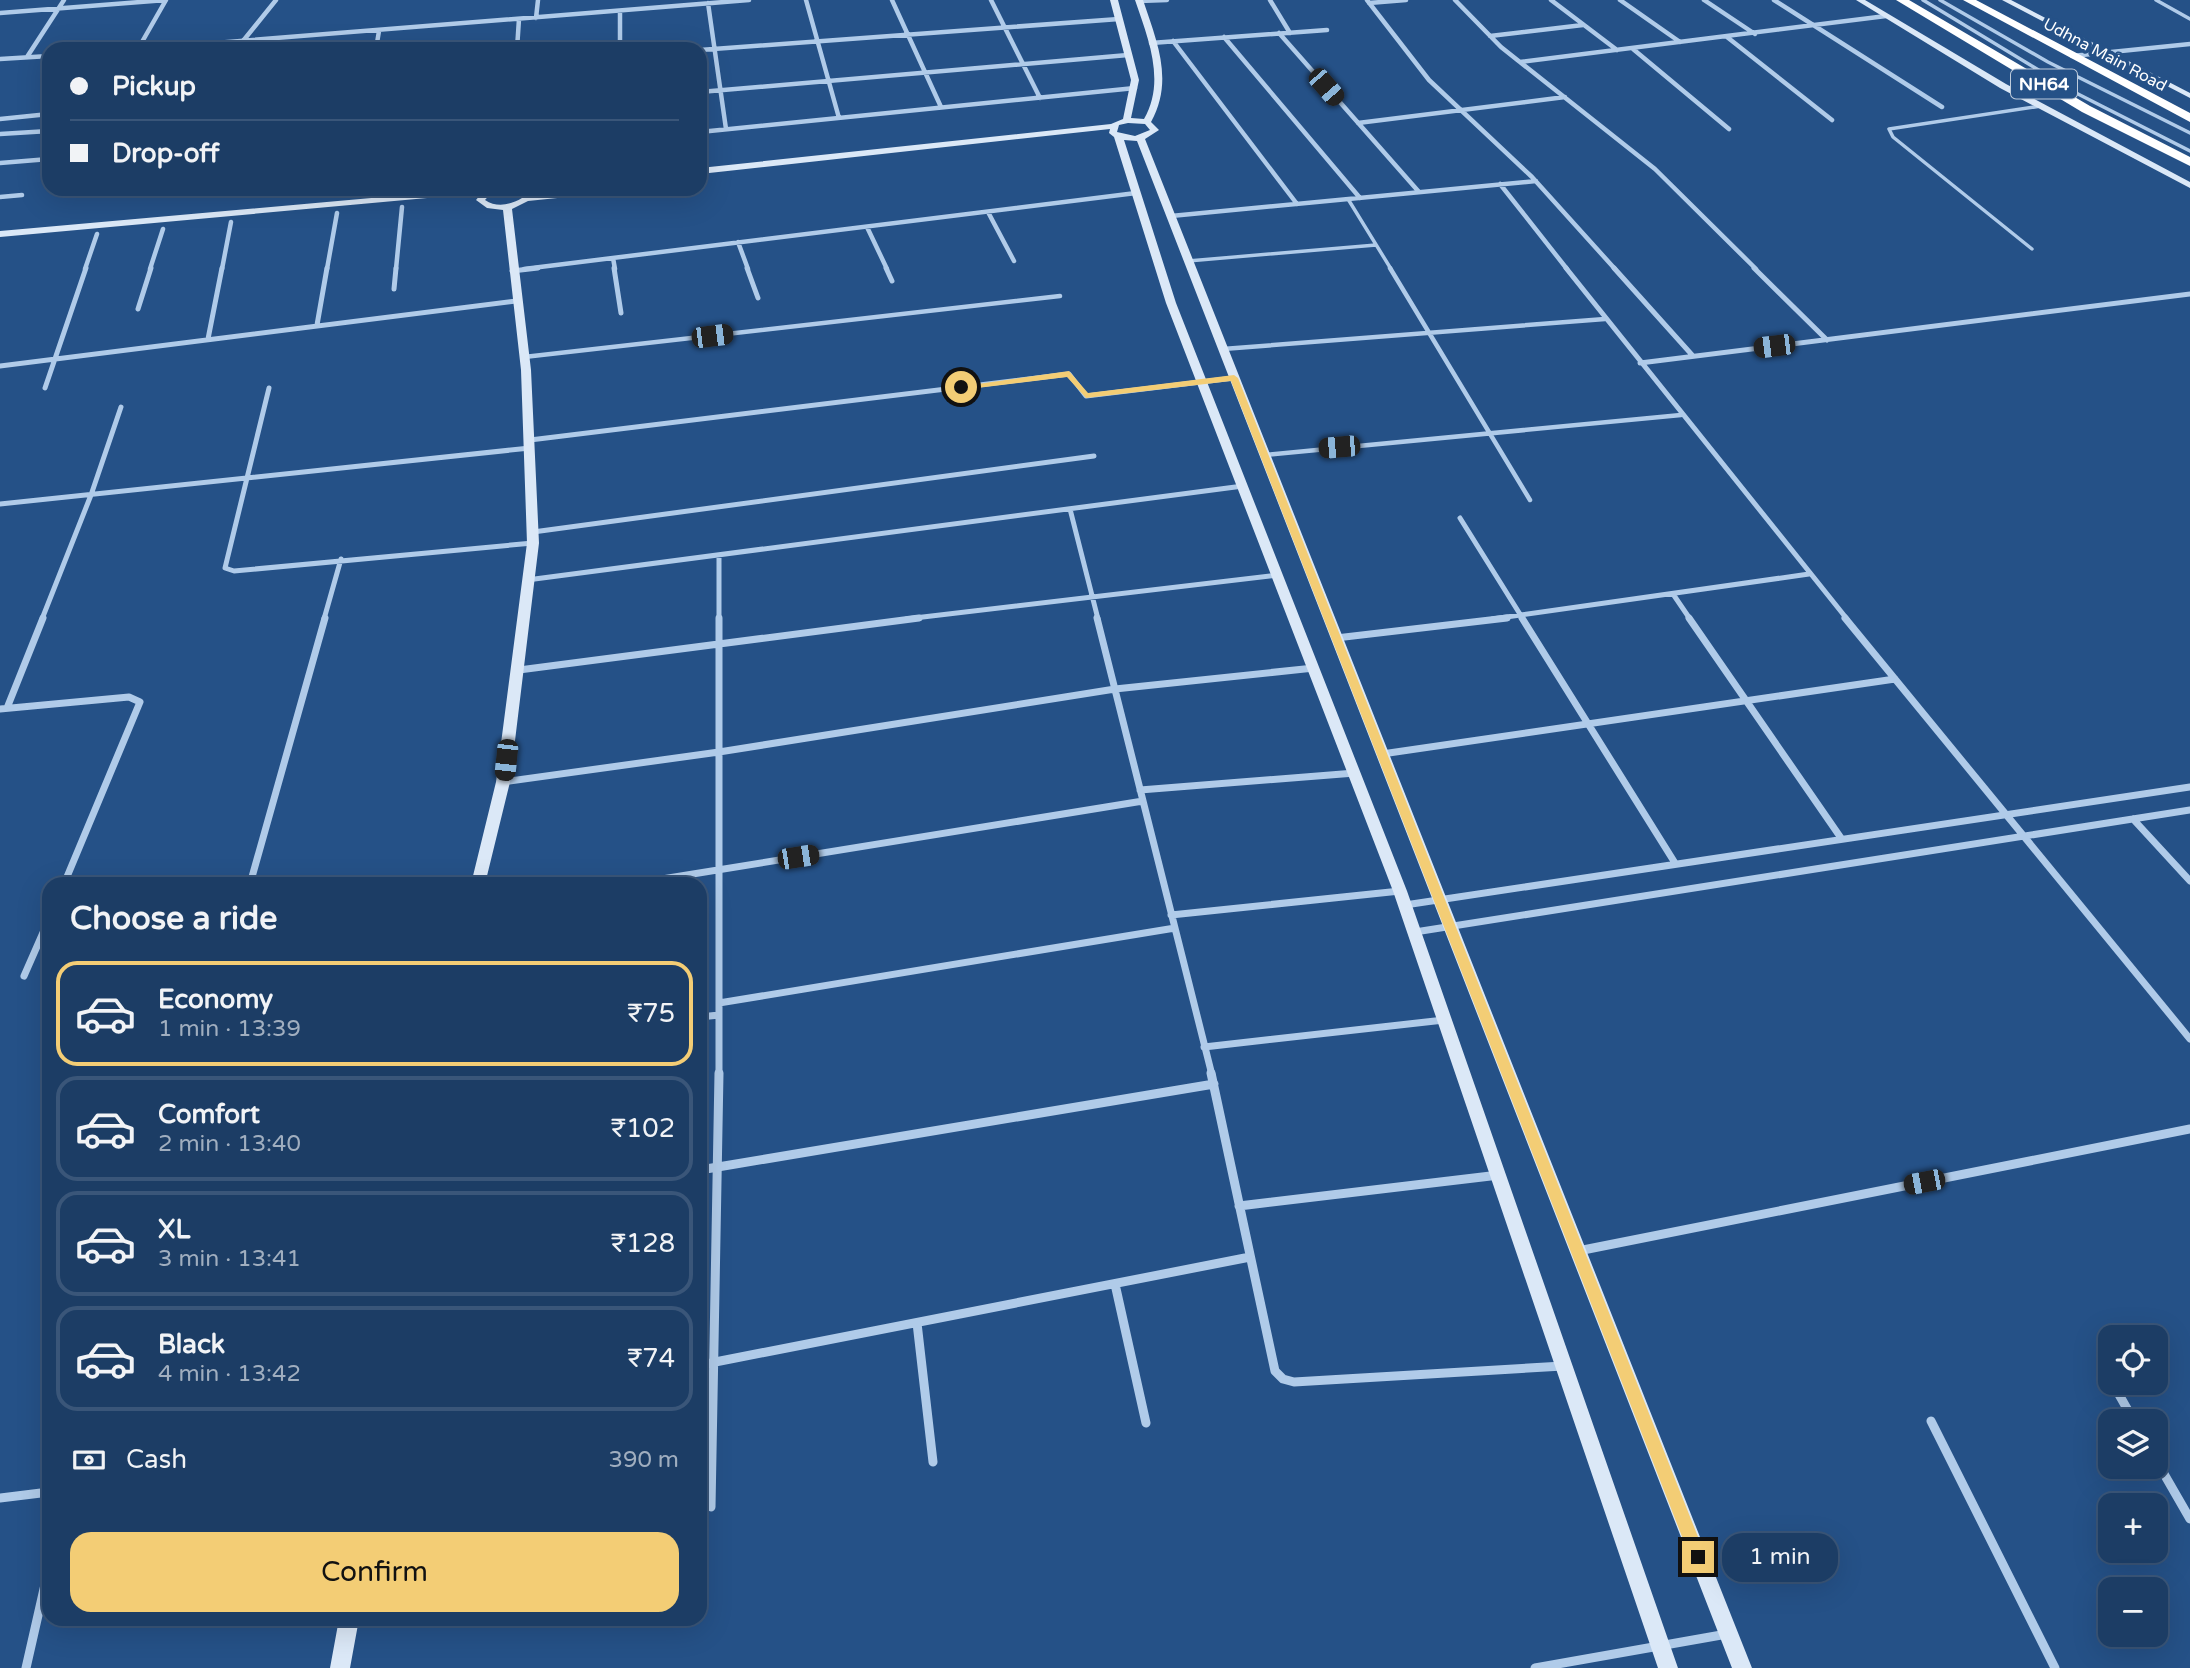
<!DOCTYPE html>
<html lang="en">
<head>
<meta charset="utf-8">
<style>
  :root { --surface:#1c3d65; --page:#29486e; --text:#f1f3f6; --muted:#a0aebf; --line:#3a5679; --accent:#f3cd75 }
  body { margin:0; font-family:"Varela Round",sans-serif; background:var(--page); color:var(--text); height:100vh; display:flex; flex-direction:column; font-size:26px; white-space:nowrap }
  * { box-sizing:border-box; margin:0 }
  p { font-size:23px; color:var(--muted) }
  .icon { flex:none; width:38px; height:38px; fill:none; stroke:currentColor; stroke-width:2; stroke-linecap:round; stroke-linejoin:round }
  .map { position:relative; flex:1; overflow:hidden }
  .side { position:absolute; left:42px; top:877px; width:665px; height:749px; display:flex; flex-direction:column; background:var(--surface); border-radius:21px; box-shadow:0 7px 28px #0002,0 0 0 2px var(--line) }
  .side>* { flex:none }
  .guide { position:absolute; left:42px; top:42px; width:665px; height:154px; border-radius:21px; box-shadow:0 7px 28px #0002,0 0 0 2px var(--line); display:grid; align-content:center; height:154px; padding:0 28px; background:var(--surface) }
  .buttons { position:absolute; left:2098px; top:1325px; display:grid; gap:14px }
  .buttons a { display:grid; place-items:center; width:70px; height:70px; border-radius:14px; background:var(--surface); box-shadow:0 7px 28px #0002,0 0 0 2px var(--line); font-size:35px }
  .end { position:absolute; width:32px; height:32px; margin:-16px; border:9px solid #f3cd75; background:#111; box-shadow:0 0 0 4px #111 }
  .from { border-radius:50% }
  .bubble { position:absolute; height:49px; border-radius:21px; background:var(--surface); box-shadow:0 7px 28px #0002,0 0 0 2px var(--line); font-size:23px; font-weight:600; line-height:49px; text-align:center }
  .car { position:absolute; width:21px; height:42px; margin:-21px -10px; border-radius:9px; box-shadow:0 0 5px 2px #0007; background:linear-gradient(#222 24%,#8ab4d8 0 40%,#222 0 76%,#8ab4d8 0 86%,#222 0) }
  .guide b { display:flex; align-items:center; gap:24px; height:66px; font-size:26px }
  .guide b+b { border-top:2px solid var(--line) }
  .guide i { width:18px; height:18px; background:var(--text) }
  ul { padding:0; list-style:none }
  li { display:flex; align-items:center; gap:21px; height:105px; margin:0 14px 10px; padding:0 14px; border:4px solid var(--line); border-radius:21px }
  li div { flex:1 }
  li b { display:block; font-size:26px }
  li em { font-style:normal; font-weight:600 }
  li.on { border-color:var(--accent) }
  li>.icon { width:63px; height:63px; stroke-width:1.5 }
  h2 { padding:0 28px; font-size:32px; line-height:84px }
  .pay { display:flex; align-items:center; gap:18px; height:77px; padding:0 28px; font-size:26px }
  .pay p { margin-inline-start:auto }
  .action { display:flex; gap:14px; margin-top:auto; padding:14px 28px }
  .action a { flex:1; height:80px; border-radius:21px; background:var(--accent); color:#111; font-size:28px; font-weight:600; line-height:80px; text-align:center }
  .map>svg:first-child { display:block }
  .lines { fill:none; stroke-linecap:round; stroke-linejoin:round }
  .lane-far1 { stroke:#b0cbe9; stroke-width:3.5 }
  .lane { stroke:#b0cbe9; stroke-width:4.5 }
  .street-far3 { stroke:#b0cbe9; stroke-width:4.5 }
  .street-far2 { stroke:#b0cbe9; stroke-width:5 }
  .street-far1 { stroke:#b0cbe9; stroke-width:7 }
  .street { stroke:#b0cbe9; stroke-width:9 }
  .secondary { fill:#dbe8f7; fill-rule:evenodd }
  .highway { fill:#fff; fill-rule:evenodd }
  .route { fill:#f3cd75 }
  .labels { text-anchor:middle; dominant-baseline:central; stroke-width:7; stroke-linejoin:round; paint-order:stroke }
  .far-street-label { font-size:16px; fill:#fff; stroke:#255187 }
  .shield { fill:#255187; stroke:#becbdb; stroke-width:2 }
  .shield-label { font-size:18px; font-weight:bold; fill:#fff }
</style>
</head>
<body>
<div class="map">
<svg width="2190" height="1668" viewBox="0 0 2190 1668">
  <rect width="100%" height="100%" fill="#255187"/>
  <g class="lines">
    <path class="lane-far1" d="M1923 0 2078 94 2190 151
      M1940 0 2048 62 2190 133
      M2156 0 2190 19
      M1348 199 1391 269
      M2032 249 1893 137 1889 129 2041 106
      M1188 261 1376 245"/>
    <path class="lane" d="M1390 268 1530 500
      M1223 349 1605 319
      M524 357 1060 296
      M1264 455 1681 415"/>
    <path class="street-far3" d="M806 0 839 118
      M892 0 941 107
      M991 0 1040 98
      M1270 0 1290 33
      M1367 0 1429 80 1532 177 1615 269
      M1455 0 1501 47 1655 169 1756 269
      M1551 0 1617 50
      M1620 0 1680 42
      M1704 0 1755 34
      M1774 0 1942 107
      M1139 1 1167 0
      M708 3 726 129
      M1369 3 1406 0
      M620 11V49
      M0 13 166 0
      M536 18 538 0
      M1279 33 1419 192
      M1490 36 1583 25
      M1224 37 1360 198
      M1727 37 1832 120
      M243 41 276 0
      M1173 41 1297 204
      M1151 43 1327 30
      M138 49 166 0
      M140 49 749 0
      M376 49 379 31
      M517 49 519 19
      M1633 49 1729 129
      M700 50 1119 19
      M2072 56 2190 44
      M27 57 64 0
      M0 59 49 56
      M1520 62 1886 16
      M700 92 1128 55
      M0 119 49 114
      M1358 123 1565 97
      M700 132 1135 88
      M0 134 49 131
      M0 163 49 159
      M1500 184 1567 269
      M0 197 22 195
      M988 212 1014 261
      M1171 216 1536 181
      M867 227 887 269
      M738 242 748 269
      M613 258 615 269
      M85 269 97 234
      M150 269 163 229
      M222 269 231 222
      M327 269 337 213
      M396 269 402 207
      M524 269 1136 193"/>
    <path class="street-far2" d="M614 268 621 313
      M747 268 758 298
      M886 268 892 281
      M1566 268 1847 619
      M1614 268 1693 356
      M1754 268 1827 340
      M512 271 538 268
      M394 289 396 268
      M138 309 151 268
      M317 325 327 268
      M208 339 222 268
      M1640 363 2190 294
      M0 366 516 301
      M45 388 86 268
      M269 388 225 568 234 571 533 543
      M530 440 1069 374 1086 396 1234 378
      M0 504 530 448
      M1070 509 1098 619
      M1460 518 1523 619
      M533 532 1094 456
      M719 555V619
      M527 580 1243 486
      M1673 594 1690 619
      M42 619 91 495 121 407
      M324 619 341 559
      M906 619 1278 575
      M1492 619 1809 574"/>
    <path class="street-far1" d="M719 618V1075
      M1097 618 1212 1075
      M1522 618 1675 863
      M1689 618 1841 838
      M1845 618 2190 1039
      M1336 638 1507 618
      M519 670 919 618
      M7 708 43 618
      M0 709 129 697 140 702 64 884
      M1382 754 1895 679
      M503 782 719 752 1115 689 1314 668
      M1140 790 1355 773
      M2133 819 2190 881
      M250 884 325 618
      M631 884 1143 801
      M1405 905 2190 787
      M1171 915 1400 891
      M1415 932 2190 810
      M24 976 49 919
      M719 1003 1175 928
      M700 1017 719 1015
      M1204 1047 1444 1020"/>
    <path class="street" d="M1211 1073 1275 1371 1283 1379 1294 1382 1563 1366
      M700 1170 1214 1084
      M1239 1206 1499 1175
      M1578 1251 2190 1129
      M1115 1284 1146 1423
      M917 1323 933 1462
      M700 1365 1250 1257
      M2117 1391 2134 1421
      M1931 1421 2055 1668
      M2156 1460 2190 1519
      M0 1498 49 1492
      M711 1507 719 1073
      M26 1668 49 1567
      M1535 1668 1727 1634"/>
    <path class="secondary" d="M1110 0H1118L1139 80 1131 118 1144 119C1166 81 1148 38 1135 0H1143C1157 42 1174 80 1151 122L1159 130 1145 139 1752 1668H1732L1137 141 1124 140 1176 303 1407 891 1678 1668H1658L1393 891 1166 303 1114 137 1109 133 1110 129 700 174V168L1111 124 1123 119 1131 80ZM1128 123 1145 124 1150 130 1135 136 1117 132 1119 125Z
      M1856 0H1865L2006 84 2190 182V188L2000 88Z
      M2002 0H2011L2190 93V98Z
      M472 189H495L485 200C497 208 510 205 522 198L523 193 520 189H530L532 192 531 196 592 189H620L616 192 528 201 512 209 531 370 539 543 510 782 485 884H471L496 782 527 543 521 370 503 210 487 208 476 200 482 193 0 237V231Z
      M339 1619H359L350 1668H330Z"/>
    <path class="highway" d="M1896 0H1909L2090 106 2190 157V166L2082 112Z
      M1963 0H1976L2190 113V122Z"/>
  </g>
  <path class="route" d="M1069 371 1088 393 1234 375 1238 378 1706 1557 1704 1563 1698 1565 1690 1557 1231 381 1086 398 1067 377 961 390 957 387Z"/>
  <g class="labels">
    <g class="far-street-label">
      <text transform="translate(2105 55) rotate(28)">Udhna Main Road</text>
    </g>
    <rect class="shield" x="2011" y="69.5" width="66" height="29" rx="5"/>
    <g class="shield-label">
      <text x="2044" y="84">NH64</text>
    </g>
  </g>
</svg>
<div class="buttons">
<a><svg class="icon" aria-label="locate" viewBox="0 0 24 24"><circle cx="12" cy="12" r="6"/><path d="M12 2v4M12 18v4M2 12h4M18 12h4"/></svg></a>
<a><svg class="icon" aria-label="layers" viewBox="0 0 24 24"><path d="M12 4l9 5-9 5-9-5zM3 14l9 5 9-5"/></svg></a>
<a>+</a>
<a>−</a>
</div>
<i class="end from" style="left:961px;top:387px"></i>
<i class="end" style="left:1698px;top:1557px"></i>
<div class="bubble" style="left:1722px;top:1533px;width:116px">1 min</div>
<i class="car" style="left:1326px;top:87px;rotate:139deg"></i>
<i class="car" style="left:712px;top:336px;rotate:83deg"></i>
<i class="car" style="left:1774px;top:346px;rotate:263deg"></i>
<i class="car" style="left:1339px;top:447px;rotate:265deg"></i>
<i class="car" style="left:506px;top:760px;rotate:186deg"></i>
<i class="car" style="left:798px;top:857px;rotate:81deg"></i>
<i class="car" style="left:1924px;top:1182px;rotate:259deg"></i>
<div class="guide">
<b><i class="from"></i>Pickup</b>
<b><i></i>Drop-off</b>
</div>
<section class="side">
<h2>Choose a ride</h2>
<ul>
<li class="on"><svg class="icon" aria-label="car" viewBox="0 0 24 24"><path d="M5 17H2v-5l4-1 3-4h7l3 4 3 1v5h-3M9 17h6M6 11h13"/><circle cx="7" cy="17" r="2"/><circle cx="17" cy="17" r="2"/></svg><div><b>Economy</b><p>1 min · 13:39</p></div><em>₹75</em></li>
<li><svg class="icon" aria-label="car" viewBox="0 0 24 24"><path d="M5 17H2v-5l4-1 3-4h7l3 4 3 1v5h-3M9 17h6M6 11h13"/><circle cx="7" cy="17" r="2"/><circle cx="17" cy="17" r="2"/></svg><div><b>Comfort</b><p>2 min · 13:40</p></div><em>₹102</em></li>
<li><svg class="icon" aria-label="car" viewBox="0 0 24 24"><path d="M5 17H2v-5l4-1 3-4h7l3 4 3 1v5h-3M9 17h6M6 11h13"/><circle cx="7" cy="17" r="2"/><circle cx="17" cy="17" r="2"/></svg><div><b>XL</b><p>3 min · 13:41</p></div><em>₹128</em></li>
<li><svg class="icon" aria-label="car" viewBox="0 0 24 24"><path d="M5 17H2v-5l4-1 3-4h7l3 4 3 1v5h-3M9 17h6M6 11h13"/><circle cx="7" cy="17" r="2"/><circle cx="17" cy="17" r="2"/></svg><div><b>Black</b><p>4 min · 13:42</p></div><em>₹74</em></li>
</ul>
<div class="pay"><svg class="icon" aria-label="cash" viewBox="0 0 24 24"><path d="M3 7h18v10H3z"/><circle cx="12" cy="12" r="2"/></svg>Cash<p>390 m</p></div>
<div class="action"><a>Confirm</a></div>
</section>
</div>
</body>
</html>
